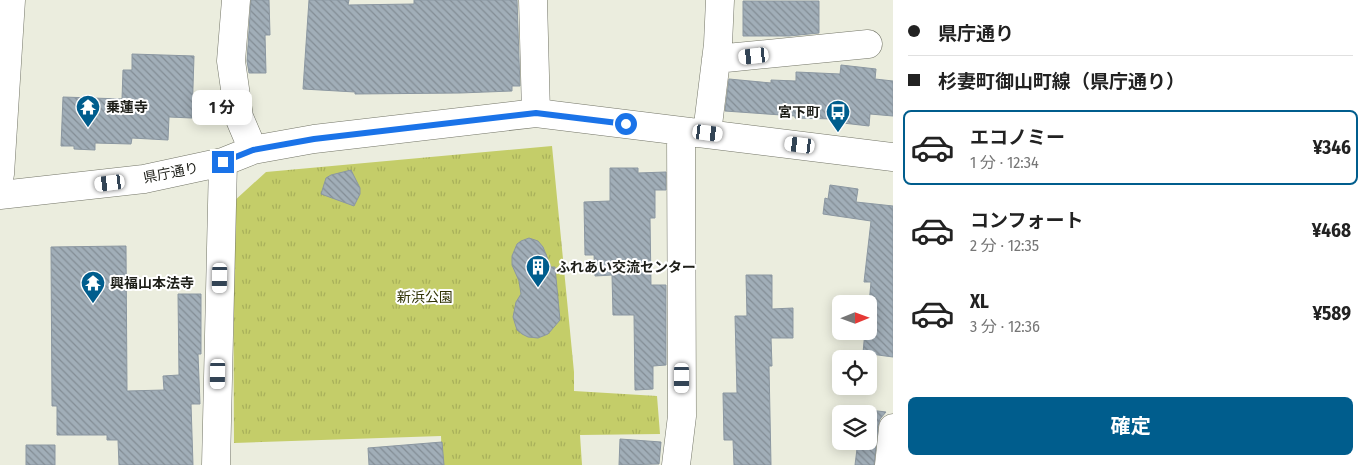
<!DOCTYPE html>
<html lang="ja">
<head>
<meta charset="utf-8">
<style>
  :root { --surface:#fff; --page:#f2f2f2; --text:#222; --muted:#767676; --line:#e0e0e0; --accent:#005d8d }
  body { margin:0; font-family:"Fira Sans Condensed","Noto Sans JP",sans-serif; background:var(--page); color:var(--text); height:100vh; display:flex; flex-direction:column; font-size:19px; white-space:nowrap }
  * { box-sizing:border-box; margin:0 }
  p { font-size:16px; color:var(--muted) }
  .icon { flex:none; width:28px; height:28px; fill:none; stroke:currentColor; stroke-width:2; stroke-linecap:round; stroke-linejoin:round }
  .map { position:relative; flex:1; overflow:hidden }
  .drawer { display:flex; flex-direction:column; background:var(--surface); width:475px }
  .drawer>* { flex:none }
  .guide { display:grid; align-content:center; height:110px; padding:0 15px; background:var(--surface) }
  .needle { width:32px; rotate:89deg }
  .tools { position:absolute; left:832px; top:295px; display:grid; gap:10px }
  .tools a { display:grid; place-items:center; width:45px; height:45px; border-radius:8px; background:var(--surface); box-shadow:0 2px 12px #0003; font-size:25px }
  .end { position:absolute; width:22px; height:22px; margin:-11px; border:6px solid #1a73e8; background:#fff; box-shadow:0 0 0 2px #fff }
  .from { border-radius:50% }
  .bubble { position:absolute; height:35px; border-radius:8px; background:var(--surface); box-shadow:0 2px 12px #0003; font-size:16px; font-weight:700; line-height:35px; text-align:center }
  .car { position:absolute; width:15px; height:30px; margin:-15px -8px; border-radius:6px; box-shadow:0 0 4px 1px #0007; background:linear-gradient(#fff 24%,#345 0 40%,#fff 0 76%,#345 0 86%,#fff 0) }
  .guide b { display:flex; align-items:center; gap:18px; height:48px; font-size:19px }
  .guide b+b { border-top:1px solid var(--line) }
  .guide i { width:12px; height:12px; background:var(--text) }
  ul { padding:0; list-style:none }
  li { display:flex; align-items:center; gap:15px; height:75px; margin:0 10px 8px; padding:0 5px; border:2px solid transparent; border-radius:8px }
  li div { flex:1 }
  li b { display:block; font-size:19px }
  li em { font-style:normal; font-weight:700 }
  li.active { border-color:var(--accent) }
  li>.icon { width:45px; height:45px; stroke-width:1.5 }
  .cta { display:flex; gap:10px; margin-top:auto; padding:10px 15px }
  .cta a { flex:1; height:58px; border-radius:8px; background:var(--accent); color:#fff; font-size:20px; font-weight:700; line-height:58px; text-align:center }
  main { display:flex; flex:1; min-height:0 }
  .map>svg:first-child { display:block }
  .grass { fill:url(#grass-tufts) }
  .building { fill:url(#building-back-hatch); stroke:#8b97a1 }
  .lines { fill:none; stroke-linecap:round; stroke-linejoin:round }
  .minor-casing { stroke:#737567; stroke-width:29 }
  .minor { stroke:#fff; stroke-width:28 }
  .route { stroke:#1a73e8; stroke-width:6 }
  .labels { text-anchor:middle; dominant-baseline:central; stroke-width:4; stroke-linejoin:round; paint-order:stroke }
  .poi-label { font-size:14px; font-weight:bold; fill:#1e1f19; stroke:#fff; text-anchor:start }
  .street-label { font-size:14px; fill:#1e1f19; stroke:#fff }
  .park-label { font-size:14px; fill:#303305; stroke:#fff }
</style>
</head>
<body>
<main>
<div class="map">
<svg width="893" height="465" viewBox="0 0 893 465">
  <defs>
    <pattern id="grass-tufts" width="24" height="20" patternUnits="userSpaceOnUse" patternTransform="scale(1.25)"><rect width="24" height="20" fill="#c4cd69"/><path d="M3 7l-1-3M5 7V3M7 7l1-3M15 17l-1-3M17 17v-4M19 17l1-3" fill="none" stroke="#a8b05a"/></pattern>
    <pattern id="building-back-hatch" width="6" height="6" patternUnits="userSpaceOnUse" patternTransform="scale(1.25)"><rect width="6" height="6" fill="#a1aeb8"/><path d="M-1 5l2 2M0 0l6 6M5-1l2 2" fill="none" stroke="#838d95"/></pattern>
  </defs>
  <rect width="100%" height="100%" fill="#ebedde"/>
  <path class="grass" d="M552 146 574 372V391L657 396 660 434 580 435 582 465H442L441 436 234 443 233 202 266 172Z"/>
  <path class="building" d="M251 0H269L270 35H265L266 73H249L247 61Z
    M309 0H349L348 5 414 4V0H517L520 86H512V91L460 93 355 94V92L303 89Z
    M743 1H819V33L789 36H743Z
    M132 54 194 56 192 118 169 117 168 140 132 138 131 144 95 143V150L74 149V146H61L63 97 122 99 123 70H132Z
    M841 65 876 69 875 79 893 81V116L870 114 869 126 834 122V119L795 118V116L725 111 729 79 771 83V80L796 81V72L840 74Z
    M610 168H638V173L666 172V190H655V218H650L651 285H666V365L653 366V389L635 390 634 315H613L612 275 595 276 594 255H585L584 202 610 201Z
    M351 170 360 188V194L354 206 321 194 326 178 331 175Z
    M830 185 858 189 856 202 893 206V357L863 353 865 331H869V304L871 282H864L871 221 823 214 825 198 828 199Z
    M529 238 538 241 543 247 551 267H555L560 320 548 334 538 338 528 337 522 334 517 330 513 317 516 302 521 294 519 281 512 265V256L517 244 521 241Z
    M126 246 127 391 164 390 163 376 179 375 178 294H201V354H198L200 404H191L193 465H119L118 440H107V435H57V406H52L51 247Z
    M746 275H772V309L793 308V338H771L772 366H769L771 465H734L733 440H724L723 393H737L735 316H747Z
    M861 409 886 412 880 419 878 426 874 465H855L858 441H869V414H861Z
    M620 439 661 442 659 464 619 465Z
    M442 442 444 465H369L368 448Z
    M26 445H55V465H26Z"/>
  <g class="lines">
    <defs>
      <path id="minor" d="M236 0 231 61 239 117 253 150
        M533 0 536 113
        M716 59 868 44
        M707 133 718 44 720 0
        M0 174 11 0
        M0 195 144 179 223 162 253 150 314 139 536 113 893 157
        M216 465 223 162
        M676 465 682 416 681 131
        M889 465 893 428"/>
    </defs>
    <use href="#minor" class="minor-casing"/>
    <use href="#minor" class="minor"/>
  </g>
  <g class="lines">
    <path class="route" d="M223 162 253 150 314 139 536 113 626 124"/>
  </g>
  <defs>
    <symbol id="temple-pin" viewBox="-11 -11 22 30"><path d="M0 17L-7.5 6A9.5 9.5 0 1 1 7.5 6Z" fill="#005d8d" stroke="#fff"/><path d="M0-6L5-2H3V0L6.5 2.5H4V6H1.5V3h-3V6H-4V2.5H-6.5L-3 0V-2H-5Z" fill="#fff"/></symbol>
    <symbol id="bus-pin" viewBox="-11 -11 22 30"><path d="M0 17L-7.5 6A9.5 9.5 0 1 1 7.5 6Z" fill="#005d8d" stroke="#fff"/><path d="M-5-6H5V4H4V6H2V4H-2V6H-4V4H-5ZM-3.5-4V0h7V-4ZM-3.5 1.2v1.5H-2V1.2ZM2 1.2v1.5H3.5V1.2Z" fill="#fff"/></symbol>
    <symbol id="building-pin" viewBox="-11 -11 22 30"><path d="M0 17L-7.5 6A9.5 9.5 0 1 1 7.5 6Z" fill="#005d8d" stroke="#fff"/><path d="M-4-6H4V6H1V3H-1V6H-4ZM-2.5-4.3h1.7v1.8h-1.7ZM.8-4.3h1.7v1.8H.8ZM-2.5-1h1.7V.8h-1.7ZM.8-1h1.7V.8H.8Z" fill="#fff"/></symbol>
  </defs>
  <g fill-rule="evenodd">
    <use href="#temple-pin" x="74" y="93" width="28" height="38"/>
    <use href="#bus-pin" x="824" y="98" width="28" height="38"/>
    <use href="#building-pin" x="524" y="253" width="28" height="38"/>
    <use href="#temple-pin" x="79" y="269" width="28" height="38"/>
  </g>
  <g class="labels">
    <g class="poi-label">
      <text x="106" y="107">乗蓮寺</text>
      <text x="820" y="112" text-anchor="end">宮下町</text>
      <text x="556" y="267">ふれあい交流センター</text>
      <text x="110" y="283">興福山本法寺</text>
    </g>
    <g class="street-label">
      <text transform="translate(171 173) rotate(-11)">県庁通り</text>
    </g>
    <g class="park-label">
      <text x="425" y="297">新浜公園</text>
    </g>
  </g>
</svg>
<div class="tools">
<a><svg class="needle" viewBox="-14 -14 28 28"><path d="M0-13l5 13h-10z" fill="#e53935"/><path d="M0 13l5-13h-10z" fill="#767676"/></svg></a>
<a><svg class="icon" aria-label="locate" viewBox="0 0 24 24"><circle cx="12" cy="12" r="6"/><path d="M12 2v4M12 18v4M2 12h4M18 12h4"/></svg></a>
<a><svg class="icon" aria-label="layers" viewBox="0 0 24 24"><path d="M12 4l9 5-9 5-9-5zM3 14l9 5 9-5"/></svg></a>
</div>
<i class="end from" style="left:626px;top:124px"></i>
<i class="end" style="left:223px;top:162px"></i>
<div class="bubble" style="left:192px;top:90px;width:60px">1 分</div>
<i class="car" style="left:754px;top:56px;rotate:264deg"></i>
<i class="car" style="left:708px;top:133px;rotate:97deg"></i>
<i class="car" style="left:800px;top:145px;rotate:277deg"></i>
<i class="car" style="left:110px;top:183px;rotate:263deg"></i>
<i class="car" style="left:220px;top:278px;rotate:181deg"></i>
<i class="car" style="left:218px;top:374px;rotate:181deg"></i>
<i class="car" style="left:682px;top:378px;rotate:180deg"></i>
</div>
<section class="drawer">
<div class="guide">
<b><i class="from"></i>県庁通り</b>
<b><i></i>杉妻町御山町線（県庁通り）</b>
</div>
<ul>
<li class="active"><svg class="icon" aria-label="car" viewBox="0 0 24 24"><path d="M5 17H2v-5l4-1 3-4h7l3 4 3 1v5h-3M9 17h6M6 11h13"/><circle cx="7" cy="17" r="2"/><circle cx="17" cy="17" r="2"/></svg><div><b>エコノミー</b><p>1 分 · 12:34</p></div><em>¥346</em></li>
<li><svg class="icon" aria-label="car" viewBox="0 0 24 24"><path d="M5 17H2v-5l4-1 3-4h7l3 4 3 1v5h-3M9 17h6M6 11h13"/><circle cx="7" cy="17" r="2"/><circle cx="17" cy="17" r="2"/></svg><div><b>コンフォート</b><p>2 分 · 12:35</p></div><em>¥468</em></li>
<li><svg class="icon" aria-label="car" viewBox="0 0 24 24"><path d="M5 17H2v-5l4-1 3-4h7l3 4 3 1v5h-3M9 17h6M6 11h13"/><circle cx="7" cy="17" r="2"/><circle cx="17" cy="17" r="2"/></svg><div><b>XL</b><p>3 分 · 12:36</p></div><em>¥589</em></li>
</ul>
<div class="cta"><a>確定</a></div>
</section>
</main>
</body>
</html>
